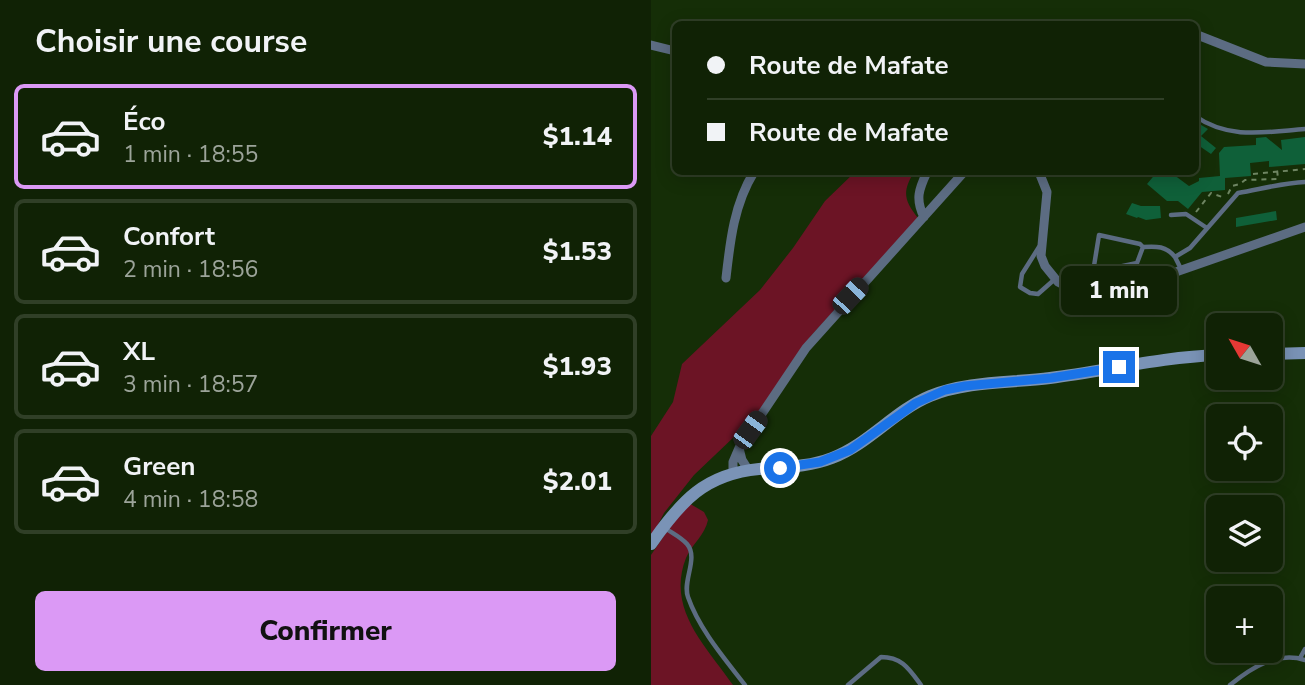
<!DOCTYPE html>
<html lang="fr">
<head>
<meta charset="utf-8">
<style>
  :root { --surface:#102205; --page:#1e2f13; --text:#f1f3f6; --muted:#9ca49a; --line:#303f27; --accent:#db99f5 }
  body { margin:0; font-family:"Nunito Sans",sans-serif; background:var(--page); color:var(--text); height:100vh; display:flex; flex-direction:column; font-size:26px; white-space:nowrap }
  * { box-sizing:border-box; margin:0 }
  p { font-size:23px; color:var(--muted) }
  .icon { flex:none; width:38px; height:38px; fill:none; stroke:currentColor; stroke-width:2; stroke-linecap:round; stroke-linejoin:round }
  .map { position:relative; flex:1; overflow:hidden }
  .drawer { display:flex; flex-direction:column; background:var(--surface); width:651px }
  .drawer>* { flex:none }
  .guide { position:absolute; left:21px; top:21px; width:527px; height:154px; border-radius:10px; box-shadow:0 4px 18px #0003,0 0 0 2px var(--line); display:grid; align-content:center; height:154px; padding:0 35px; background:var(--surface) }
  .needle { width:46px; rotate:309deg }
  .controls { position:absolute; left:555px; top:313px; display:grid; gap:14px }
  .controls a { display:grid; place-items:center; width:77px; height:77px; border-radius:10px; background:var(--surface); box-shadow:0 4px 18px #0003,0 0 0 2px var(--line); font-size:35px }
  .end { position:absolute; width:32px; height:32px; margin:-16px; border:9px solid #1a73e8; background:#fff; box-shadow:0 0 0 4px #fff }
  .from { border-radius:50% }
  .bubble { position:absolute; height:49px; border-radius:10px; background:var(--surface); box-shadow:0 4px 18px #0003,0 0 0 2px var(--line); font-size:23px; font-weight:800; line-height:49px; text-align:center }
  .car { position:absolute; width:21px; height:42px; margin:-21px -10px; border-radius:9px; box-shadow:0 0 5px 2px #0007; background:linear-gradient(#222 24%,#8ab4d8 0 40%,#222 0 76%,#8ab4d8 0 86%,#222 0) }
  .guide b { display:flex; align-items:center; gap:24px; height:66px; font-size:26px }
  .guide b+b { border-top:2px solid var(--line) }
  .guide i { width:18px; height:18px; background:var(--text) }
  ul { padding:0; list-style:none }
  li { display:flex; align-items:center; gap:21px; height:105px; margin:0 14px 10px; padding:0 21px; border:4px solid var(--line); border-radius:10px }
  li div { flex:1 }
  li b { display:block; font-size:26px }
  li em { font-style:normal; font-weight:800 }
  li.on { border-color:var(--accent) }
  li>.icon { width:63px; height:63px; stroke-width:1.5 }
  h2 { padding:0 35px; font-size:32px; line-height:84px }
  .action { display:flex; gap:14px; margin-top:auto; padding:14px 35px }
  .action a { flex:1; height:80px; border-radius:10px; background:var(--accent); color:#111; font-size:28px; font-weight:800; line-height:80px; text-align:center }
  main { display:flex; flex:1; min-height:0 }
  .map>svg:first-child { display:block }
  .green { fill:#6c1425 }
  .building { fill:#0f6039 }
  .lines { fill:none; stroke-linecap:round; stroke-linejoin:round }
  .path { stroke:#6e8562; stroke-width:2; stroke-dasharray:5 5; stroke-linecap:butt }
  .lane { stroke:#5c6c82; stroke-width:4.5 }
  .street { stroke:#5c6c82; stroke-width:9 }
  .secondary { stroke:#7a93b6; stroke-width:12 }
  .route { stroke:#1a73e8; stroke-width:9 }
</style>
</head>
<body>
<main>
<section class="drawer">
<h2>Choisir une course</h2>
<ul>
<li class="on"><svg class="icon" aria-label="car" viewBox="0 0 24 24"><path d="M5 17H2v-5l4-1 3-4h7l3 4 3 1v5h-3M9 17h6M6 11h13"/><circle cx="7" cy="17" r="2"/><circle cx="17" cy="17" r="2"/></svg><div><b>Éco</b><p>1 min · 18:55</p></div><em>$1.14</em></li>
<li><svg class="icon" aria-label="car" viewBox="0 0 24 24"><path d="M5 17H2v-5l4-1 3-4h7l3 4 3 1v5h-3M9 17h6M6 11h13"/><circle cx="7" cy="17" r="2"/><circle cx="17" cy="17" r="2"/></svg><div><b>Confort</b><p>2 min · 18:56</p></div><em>$1.53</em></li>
<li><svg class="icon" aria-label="car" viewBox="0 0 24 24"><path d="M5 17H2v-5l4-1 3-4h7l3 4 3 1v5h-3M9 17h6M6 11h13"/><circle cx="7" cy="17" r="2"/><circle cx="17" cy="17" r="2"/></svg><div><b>XL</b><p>3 min · 18:57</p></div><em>$1.93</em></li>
<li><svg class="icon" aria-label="car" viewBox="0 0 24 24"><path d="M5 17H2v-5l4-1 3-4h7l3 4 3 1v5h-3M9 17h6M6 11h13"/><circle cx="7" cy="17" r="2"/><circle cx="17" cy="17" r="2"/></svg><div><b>Green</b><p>4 min · 18:58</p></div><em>$2.01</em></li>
</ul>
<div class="action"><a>Confirmer</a></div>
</section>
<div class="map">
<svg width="654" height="685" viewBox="0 0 654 685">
  <rect width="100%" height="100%" fill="#152e07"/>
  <path class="green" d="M204 172H263C251 192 253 200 267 218L159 337 130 383 106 415 43 475 13 513 0 538V436L22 402 31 364 109 290 142 248 174 201Z
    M36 502 53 512 57 520C54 535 41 544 35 558 15 609 55 646 82 685H0V555Z"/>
  <path class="building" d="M545 122 557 129 550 136 565 148 560 154 544 143Z
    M615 137 631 150 630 140 654 137V164L618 167V161L599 163 600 176 574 178V190L551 192 537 209 527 201H516L496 184 506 172H519L538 186 548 181V178L569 176 568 153 573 147 605 145V138Z
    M481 203 490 206H509L510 218 495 220 487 217 486 218 475 214Z
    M625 211 626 220 585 227V218Z"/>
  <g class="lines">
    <path class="path" d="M602 174 654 169
      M577 194 581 186 589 184 594 180 627 179 626 169
      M545 212 560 193 574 198"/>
    <path class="lane" d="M544 116C578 140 615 132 654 129
      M520 215 535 214 556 228
      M388 247 371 274 369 287 379 293 387 294 404 279
      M492 247 486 263 448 271 443 266 448 235 489 244 492 247C506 246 515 246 524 257
      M530 269 524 257 539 248 587 193C610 189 631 183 654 182
      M14 528C21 533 30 537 36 544 48 558 31 581 37 597 48 629 74 659 94 685
      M649 658 654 649
      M197 685 230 657C251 657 258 669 270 685
      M579 685C600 668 626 651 654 660"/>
    <path class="street" d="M544 34 615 62 654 64
      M0 45 24 51
      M388 172 396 192 390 256 394 266 407 282 425 291 499 281 654 227
      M273 217C264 199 268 189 276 172
      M75 278C79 242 83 204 103 172
      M88 448 91 460 98 471
      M82 474V462L88 448 155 348 313 172"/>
    <path class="secondary" d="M620 354 654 353
      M0 544C30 501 54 474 108 469 133 467 158 467 181 458 218 444 243 411 279 396 316 381 360 383 399 378 455 371 510 357 567 355"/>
  </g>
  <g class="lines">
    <path class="route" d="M129 468 169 462 199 450 265 403 294 390 314 386 400 378 468 367"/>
  </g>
</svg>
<div class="controls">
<a><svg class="needle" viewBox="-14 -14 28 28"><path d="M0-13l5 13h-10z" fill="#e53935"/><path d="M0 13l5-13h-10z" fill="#9ca49a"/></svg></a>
<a><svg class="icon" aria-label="locate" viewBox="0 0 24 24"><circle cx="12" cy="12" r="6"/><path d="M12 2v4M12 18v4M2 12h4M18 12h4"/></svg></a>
<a><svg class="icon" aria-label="layers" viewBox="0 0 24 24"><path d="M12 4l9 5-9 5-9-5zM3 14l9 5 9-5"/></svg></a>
<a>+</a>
</div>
<i class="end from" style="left:129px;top:468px"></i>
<i class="end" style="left:468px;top:367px"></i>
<div class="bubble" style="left:410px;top:266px;width:116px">1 min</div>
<i class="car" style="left:199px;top:296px;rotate:43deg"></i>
<i class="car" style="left:99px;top:430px;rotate:36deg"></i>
<div class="guide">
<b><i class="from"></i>Route de Mafate</b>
<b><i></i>Route de Mafate</b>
</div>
</div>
</main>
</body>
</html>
